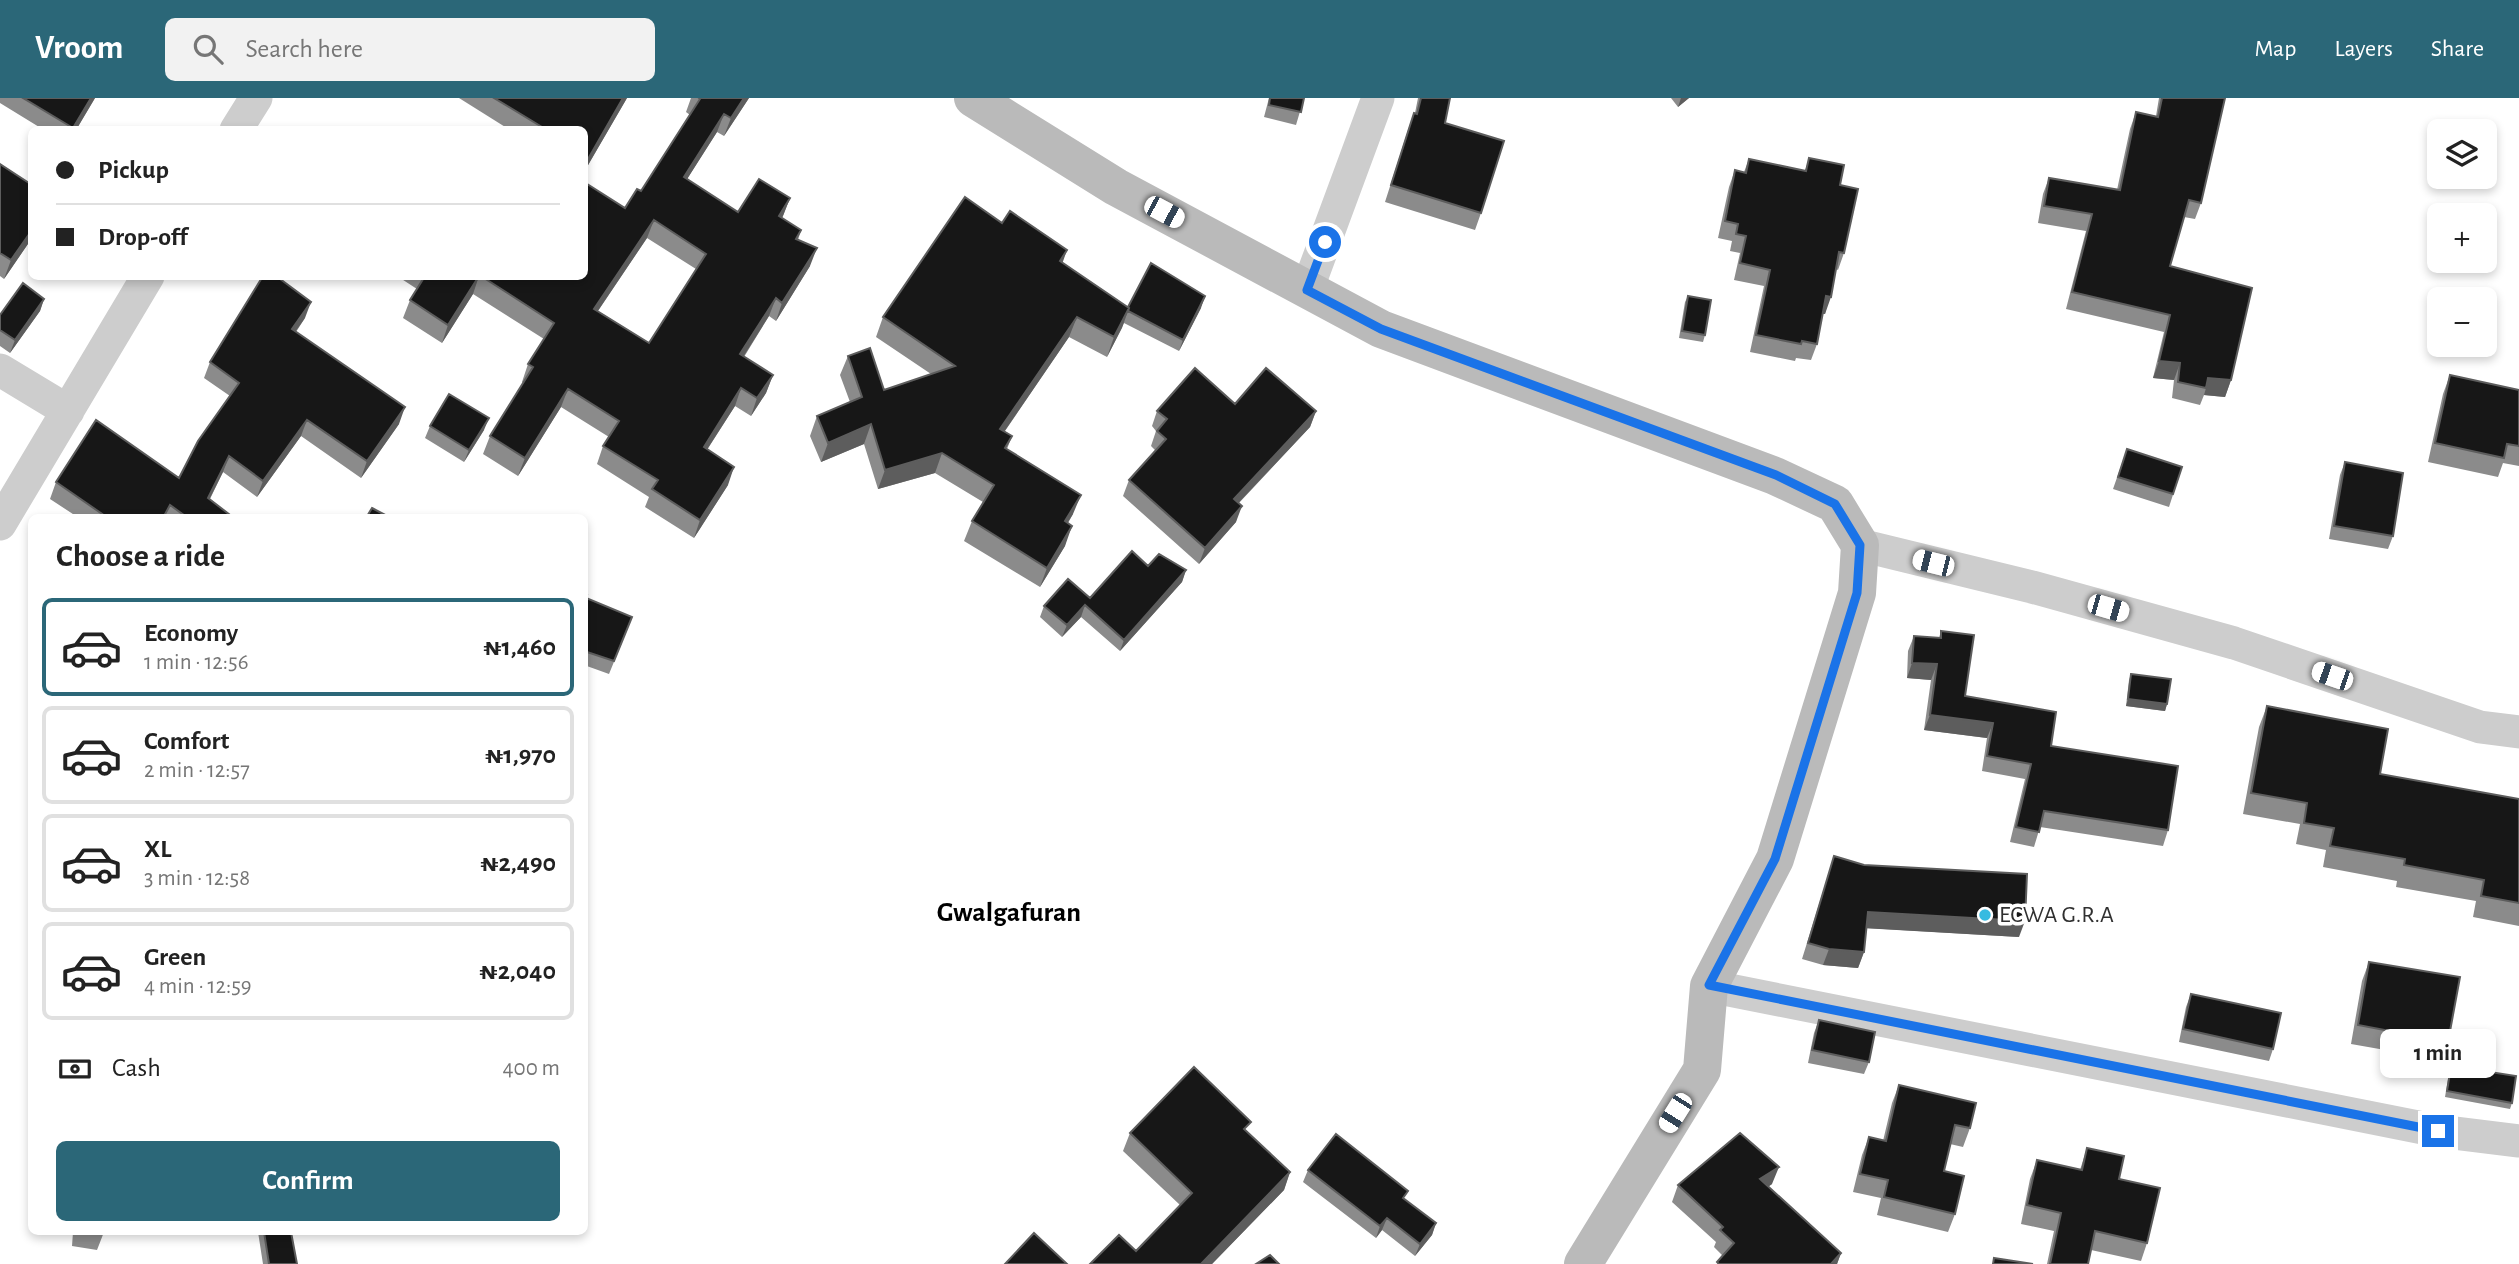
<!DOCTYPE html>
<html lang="en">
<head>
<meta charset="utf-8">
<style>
  :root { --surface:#fff; --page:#f2f2f2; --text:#222; --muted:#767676; --line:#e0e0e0; --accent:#2b6778 }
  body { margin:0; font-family:"Alegreya Sans",sans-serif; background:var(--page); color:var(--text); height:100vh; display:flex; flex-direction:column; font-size:26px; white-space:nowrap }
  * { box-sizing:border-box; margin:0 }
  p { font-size:23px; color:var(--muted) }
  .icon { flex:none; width:38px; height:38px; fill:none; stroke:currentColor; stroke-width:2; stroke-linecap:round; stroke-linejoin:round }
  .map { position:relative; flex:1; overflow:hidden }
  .side { position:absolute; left:28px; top:416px; width:560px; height:721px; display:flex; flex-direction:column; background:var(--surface); border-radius:10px; box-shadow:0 4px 10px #0003 }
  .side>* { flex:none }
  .hud { position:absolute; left:28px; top:28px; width:560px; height:154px; border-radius:10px; box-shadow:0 4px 10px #0003; display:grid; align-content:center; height:154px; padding:0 28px; background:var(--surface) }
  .tools { position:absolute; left:2427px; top:21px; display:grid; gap:14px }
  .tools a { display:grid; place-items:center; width:70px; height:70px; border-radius:10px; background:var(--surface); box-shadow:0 4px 10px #0003; font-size:35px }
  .end { position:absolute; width:32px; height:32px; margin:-16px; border:9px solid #1a73e8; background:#fff; box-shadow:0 0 0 4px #fff }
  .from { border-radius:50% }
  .bubble { position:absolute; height:49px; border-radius:10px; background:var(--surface); box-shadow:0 4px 10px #0003; font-size:23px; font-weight:700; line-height:49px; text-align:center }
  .car { position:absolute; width:21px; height:42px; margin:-21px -10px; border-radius:9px; box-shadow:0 0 5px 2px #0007; background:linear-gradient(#fff 24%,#345 0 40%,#fff 0 76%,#345 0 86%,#fff 0) }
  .hud b { display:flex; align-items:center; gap:24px; height:66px; font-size:26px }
  .hud b+b { border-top:2px solid var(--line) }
  .hud i { width:18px; height:18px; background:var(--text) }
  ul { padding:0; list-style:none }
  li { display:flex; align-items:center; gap:21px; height:98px; margin:0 14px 10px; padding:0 14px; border:4px solid var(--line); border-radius:10px }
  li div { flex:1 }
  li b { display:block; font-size:26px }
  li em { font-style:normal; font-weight:700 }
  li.on { border-color:var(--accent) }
  li>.icon { width:63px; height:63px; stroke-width:1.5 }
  h2 { padding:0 28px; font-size:32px; line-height:84px }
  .pay { display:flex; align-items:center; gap:18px; height:77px; padding:0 28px; font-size:26px }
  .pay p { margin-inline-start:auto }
  .action { display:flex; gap:14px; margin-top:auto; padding:14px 28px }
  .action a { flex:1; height:80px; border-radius:10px; background:var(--accent); color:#fff; font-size:28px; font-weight:700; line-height:80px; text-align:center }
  header { display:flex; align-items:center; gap:42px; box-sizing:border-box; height:98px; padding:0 35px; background:var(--accent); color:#fff }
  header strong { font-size:33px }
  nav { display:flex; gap:38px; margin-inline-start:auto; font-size:24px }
  .search { width:490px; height:63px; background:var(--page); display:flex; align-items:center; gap:18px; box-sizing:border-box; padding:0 24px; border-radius:10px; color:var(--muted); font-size:26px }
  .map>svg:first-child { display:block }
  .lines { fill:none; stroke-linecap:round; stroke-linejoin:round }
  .street { stroke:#cdcdcd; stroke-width:33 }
  .secondary { stroke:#bababa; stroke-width:38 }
  .wall { fill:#8b8b8b; fill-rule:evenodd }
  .shaded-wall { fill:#5d5d5d }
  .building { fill:#171717; stroke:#5d5d5d; stroke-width:2; fill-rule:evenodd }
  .route { stroke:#1a73e8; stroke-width:9 }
  .poi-dot { fill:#37bbe1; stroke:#fff; stroke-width:2.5 }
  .labels { text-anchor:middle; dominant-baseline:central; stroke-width:7; stroke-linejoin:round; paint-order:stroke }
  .poi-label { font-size:24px; fill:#303030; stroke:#fff; text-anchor:start }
  .quarter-label { font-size:28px; font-weight:bold; fill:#000; stroke:#fff }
</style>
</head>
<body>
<header>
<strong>Vroom</strong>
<div class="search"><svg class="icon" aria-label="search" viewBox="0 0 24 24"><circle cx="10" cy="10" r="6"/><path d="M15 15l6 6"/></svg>Search here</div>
<nav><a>Map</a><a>Layers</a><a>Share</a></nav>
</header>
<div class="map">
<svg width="2519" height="1166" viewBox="0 0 2519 1166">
  <rect width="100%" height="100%" fill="#fff"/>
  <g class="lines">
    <path class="street" d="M236 32 256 0
      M1307 192 1378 0
      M0 272 68 313
      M0 426 148 178
      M1860 447 2032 489 2234 545 2480 629 2519 634
      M1709 888 2438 1033 2519 1043"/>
    <path class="secondary" d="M973 0 1116 89 1381 231 1775 378 1835 406 1860 447 1857 495 1775 761 1709 888 1702 972 1583 1166"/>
  </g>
  <path class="wall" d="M0 0H95L76 32H44L0 5Z
    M459 0H627L584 74V32H510Z
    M691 0H749L724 38 717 34 687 81 738 114 790 100 782 120 801 132 798 142 810 168 776 223 769 218 744 259 773 277 766 295 751 318 735 308 707 352 728 387 694 440 645 409 649 399 597 366 603 348 609 339 561 309 518 378 483 356 490 338 523 285 522 284 528 266 544 241 473 196 442 245 403 220 410 202 417 191 397 178H584L625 110 641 93 690 17 686 14ZM647 140 696 171 649 245 598 213Z
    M1269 0H1304L1296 27 1264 19Z
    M1418 0H1450L1445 25 1481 115 1475 132 1385 104 1408 32 1414 15H1415Z
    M1671 0H1689L1678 9Z
    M2159 0H2225L2201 105 2195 121 2184 119 2170 168 2231 282 2225 299 2204 297 2200 307 2172 300 2174 282 2153 280 2164 234 2066 211 2086 133 2038 125 2043 96 2049 80 2117 92 2130 31 2136 14 2156 18Z
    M1809 60 1840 87 1844 155 1838 172 1836 171 1825 216H1823L1817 246 1811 262 1796 260 1795 263 1750 254 1764 188 1734 182 1740 155 1730 153 1732 143 1718 140 1729 89 1735 72 1744 74 1749 61 1805 73Z
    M0 66 32 140 4 181 0 178Z
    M1063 165 1128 209 1201 210 1179 253 1124 225 1107 259 1069 239 1005 333 1012 338 1007 351 1073 416 1068 425 1065 448 1040 489 964 443 972 423 983 404 935 375 878 391 864 346 821 364 810 338 817 318 850 304 840 277 848 258 884 292 931 276 876 239 883 219Z
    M1688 198 1705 237 1703 244 1679 240 1685 204Z
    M44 201 40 213 10 255 0 248V217Z
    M305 220 296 234 399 326 361 380 301 338 257 399 223 374 210 401 234 420H79L50 401 56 384 179 380 230 298 204 280 210 264Z
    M2450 277 2519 292V368L2503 365 2498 379 2428 364 2443 296Z
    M1235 306 1316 313 1310 329 1239 405 1236 424 1199 466 1123 398 1129 382 1156 353 1151 348 1156 333 1152 328 1157 313Z
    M430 328 484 332 464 364 425 340Z
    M2127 351 2182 369 2169 409 2113 391Z
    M2345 364 2393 438 2388 451 2329 441 2340 377Z
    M1186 472 1182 484 1120 553 1081 519 1062 539 1040 519 1044 508 1090 500Z
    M584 496 586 500 627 532 609 576 584 567Z
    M1941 533 1965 598 2051 648 2168 732 2163 748 2040 729 2034 749 2010 744 2025 681 1982 673 1987 640 1924 632 1931 582 1907 580 1908 553 1914 538 1939 540Z
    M2131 576 2167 606 2165 613 2126 608 2129 582Z
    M2267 608 2380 676 2519 701V828L2473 819 2476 803 2396 789 2397 783 2323 769 2326 752 2296 746 2300 726 2243 716 2259 629Z
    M1834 758 2019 839 1866 830 1864 854 1858 870 1823 867 1802 861Z
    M2369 864 2448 944 2442 962 2351 946 2362 883Z
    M2191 896 2273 951 2269 963 2179 944 2186 909Z
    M1819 922 1869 964 1864 976 1808 965 1814 935Z
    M2452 963 2477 972 2512 1005 2510 1011 2445 999 2450 969Z
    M1899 987 1970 1030 1963 1049 1950 1046 1944 1073 1955 1116 1948 1134 1877 1117 1881 1100 1853 1094 1862 1057 1869 1039 1883 1043 1892 1005Z
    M1247 1034 1290 1074 1284 1092 1212 1166H1090L1136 1153 1180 1107 1123 1053 1130 1035Z
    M2087 1050 2119 1081 2147 1145 2141 1163 2091 1152 2088 1166H2047L2054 1133 2021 1126 2030 1081 2037 1062 2080 1072Z
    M1308 1072 1405 1102 1436 1125 1432 1137 1415 1158 1382 1132 1376 1140 1303 1084Z
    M1772 1086 1768 1089 1841 1155 1837 1166H1717L1723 1158 1714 1149 1716 1144 1672 1104 1678 1087Z
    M73 1134H104L97 1152 72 1148Z
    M258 1134H291L297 1166H263Z"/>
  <path class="shaded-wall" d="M91 0H95L76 32H72Z
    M623 0H627L584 74V68Z
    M744 0H749L724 38 731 20Z
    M1681 0H1689L1678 9Z
    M724 16 717 34 677 97 684 79Z
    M790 100 783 118 772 136 779 118Z
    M654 122 647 140 587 229 594 211Z
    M32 132V140L4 181 11 162Z
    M817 150 810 168 776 223 782 205Z
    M1067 152 1060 172V163Z
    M479 178 473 196 442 245 448 227Z
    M1205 198 1201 210 1179 253 1183 242Z
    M1826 198 1831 199 1825 216 1820 215Z
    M776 200 769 218 733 275 740 256Z
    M44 201 40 213 10 255 15 242Z
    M311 204 305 220 286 247 292 231Z
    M1129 210 1122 230 1107 259 1114 239Z
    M1077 219 1069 239 993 350 1000 331Z
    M2159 263 2180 265 2174 282 2153 280Z
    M773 277 766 295 751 318 757 300Z
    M2208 280 2231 282 2225 299 2204 297 2206 290Z
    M741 290 735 308 697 367 704 349Z
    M568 291 561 309 518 378 525 360Z
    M405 309 399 326 361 380 367 363Z
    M1316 313 1310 329 1228 416 1234 401Z
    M489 320 484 332 464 364 469 352Z
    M307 322 301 338 257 399 263 383Z
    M871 326 864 346 821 364 828 345Z
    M942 355 935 375 878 391 885 372Z
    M229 358 223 374 202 416 208 400Z
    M734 369 728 387 694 440 700 422Z
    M1081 397 1073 416 1057 442 1065 423Z
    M1242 408 1236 424 1199 466 1205 450Z
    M1072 428 1065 448 1040 489 1047 470Z
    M1186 472 1182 484 1120 553 1124 542Z
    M1085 507 1081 519 1062 539 1067 527Z
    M1912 565 1937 566 1931 582 1907 580Z
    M2128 601 2167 606 2165 613 2126 608Z
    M1930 617 1993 625 1987 640 1924 632Z
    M1868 814 2025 823 2019 839 1862 830Z
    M1829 851 1864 854 1858 870 1823 867Z
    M1779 1069 1772 1086 1754 1098 1760 1081Z
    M1290 1074 1284 1092 1212 1166H1201Z
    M1387 1120 1382 1132 1376 1140 1380 1128Z
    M1436 1125 1432 1137 1415 1158 1420 1146Z
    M1841 1155 1837 1166H1831Z"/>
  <path class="building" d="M23 0H91L73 30Z
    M494 0H623L584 68V32H547Z
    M699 0H744L731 20 724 16 684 79 738 114 759 81 790 100 779 118 801 132 796 141 817 150 782 205 776 200 740 256 773 277 757 300 741 290 704 349 734 369 700 422 652 391 658 382 603 348 619 323 568 291 525 360 490 338 533 269 528 266 554 225 481 178H584V84L625 110 637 91 641 93 700 1ZM654 122 706 156 649 245 594 211Z
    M1270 0H1304L1301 14 1269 7Z
    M1421 0H1450L1445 25 1504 43 1481 115 1391 87 1414 15 1417 16Z
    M2162 0H2225L2201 105 2189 102 2170 168 2252 190 2231 282 2208 280 2206 290 2178 284 2180 265 2159 263 2170 217 2072 194 2092 116 2044 108 2049 80 2120 92 2136 14 2158 19Z
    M1809 60 1844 67 1840 87 1858 91 1844 155 1839 154 1831 199 1826 198 1817 246 1802 243 1801 246 1756 237 1770 172 1740 165 1746 138 1736 136 1738 126 1725 123 1735 72 1746 75 1749 61 1806 73Z
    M0 66 32 87V132L11 162 0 155Z
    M965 99 1002 125 1010 113 1067 152 1060 163 1129 210 1114 239 1077 219 1000 331 1012 338 1005 350 1081 397 1065 423 1072 428 1047 470 972 423 994 387 942 355 885 372 871 326 828 345 817 318 862 299 848 258 870 250 884 292 955 268 883 219Z
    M1151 165 1205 198 1183 242 1128 213 1129 210 1128 209Z
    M263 178H276L311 204 292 231 405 309 367 363 307 322 263 383 229 358 208 400 234 420H188L170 407 163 420H108L56 384 96 322 179 380 198 343 239 285 210 264Z
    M425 178H479L448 227 410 202Z
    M23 185 44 201 15 242 0 232V217Z
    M1688 198 1711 202 1705 237 1682 233Z
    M1195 270 1235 306 1266 270 1316 313 1234 401 1242 408 1205 450 1129 382 1166 341 1157 333 1167 321 1157 313Z
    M2450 277 2519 292V348L2507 346 2504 360 2435 345Z
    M449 296 489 320 469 352 430 328Z
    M2127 351 2182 369 2173 396 2118 379Z
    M2345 364 2403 375 2393 438 2334 428Z
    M372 410 391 420H366Z
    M1132 453 1148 468 1159 456 1186 472 1124 542 1085 507 1067 527 1044 508 1068 481 1090 500Z
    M584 496 587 497 586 500 632 519 614 563 584 553Z
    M1941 533 1974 537 1965 598 2056 614 2051 648 2178 668 2168 732 2044 713 2039 734 2016 729 2031 666 1987 658 1993 625 1930 617 1937 566 1912 565 1914 538 1941 540Z
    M2131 576 2171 581 2167 606 2128 601Z
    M2267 608 2388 631 2380 676 2519 701V805L2481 798 2484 782 2404 767 2405 761 2330 748 2334 730 2304 725 2307 705 2251 695Z
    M1834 758 1864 767 2027 776 2025 823 1868 814 1864 854 1829 851 1808 845Z
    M2369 864 2460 879 2448 944 2358 927Z
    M2191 896 2281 915 2273 951 2183 931Z
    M1819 922 1875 934 1869 964 1812 952Z
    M2452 963 2478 967 2477 972 2516 978 2512 1005 2447 993Z
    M1194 969 1251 1024 1244 1031 1290 1074 1201 1166H1090L1119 1137 1136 1153 1192 1095 1130 1035Z
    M1899 987 1976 1005 1970 1030 1955 1027 1944 1073 1964 1078 1955 1116 1884 1099 1888 1082 1860 1076 1869 1039 1886 1043Z
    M1740 1035 1779 1069 1760 1081 1841 1155 1831 1166H1719L1717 1164 1734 1145 1720 1132 1723 1129 1678 1087Z
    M1336 1036 1408 1093 1403 1100 1436 1125 1420 1146 1387 1120 1380 1128 1308 1072Z
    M2087 1050 2124 1058 2119 1081 2160 1090 2147 1145 2095 1133 2088 1166H2050L2061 1115 2027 1107 2037 1062 2082 1072Z
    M264 1134H291L297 1166H269Z
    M1034 1135 1067 1166H1005Z
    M1270 1157 1279 1166H1256Z
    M1994 1160 2033 1166H1993Z"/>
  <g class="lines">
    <path class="route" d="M1325 144 1307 192 1381 231 1776 377 1835 406 1860 447 1857 495 1775 761 1709 887 2438 1033"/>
  </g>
  <circle class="poi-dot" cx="1985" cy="817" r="7"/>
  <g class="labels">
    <g class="poi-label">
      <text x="1999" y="817">ECWA G.R.A</text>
    </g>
    <g class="quarter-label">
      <text x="1009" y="815">Gwalgafuran</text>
    </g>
  </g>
</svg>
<div class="tools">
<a><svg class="icon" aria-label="layers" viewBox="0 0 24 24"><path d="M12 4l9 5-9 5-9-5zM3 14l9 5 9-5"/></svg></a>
<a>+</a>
<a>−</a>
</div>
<i class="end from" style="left:1325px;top:144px"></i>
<i class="end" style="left:2438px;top:1033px"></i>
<div class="bubble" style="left:2380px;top:931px;width:116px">1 min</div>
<i class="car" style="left:1164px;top:114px;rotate:118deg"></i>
<i class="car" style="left:1933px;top:465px;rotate:284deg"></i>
<i class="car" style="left:2108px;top:510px;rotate:106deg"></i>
<i class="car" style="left:2332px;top:578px;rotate:289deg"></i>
<i class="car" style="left:1675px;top:1015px;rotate:212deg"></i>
<div class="hud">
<b><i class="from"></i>Pickup</b>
<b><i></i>Drop-off</b>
</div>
<section class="side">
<h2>Choose a ride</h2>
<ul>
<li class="on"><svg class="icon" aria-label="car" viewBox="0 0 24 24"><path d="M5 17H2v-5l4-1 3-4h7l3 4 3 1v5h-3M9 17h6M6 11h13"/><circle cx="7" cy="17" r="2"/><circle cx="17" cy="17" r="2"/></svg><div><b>Economy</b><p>1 min · 12:56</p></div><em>₦1,460</em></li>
<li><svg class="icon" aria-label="car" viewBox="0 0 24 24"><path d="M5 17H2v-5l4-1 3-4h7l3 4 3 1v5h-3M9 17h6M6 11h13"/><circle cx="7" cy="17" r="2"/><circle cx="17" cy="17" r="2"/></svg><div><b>Comfort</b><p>2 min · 12:57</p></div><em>₦1,970</em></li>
<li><svg class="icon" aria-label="car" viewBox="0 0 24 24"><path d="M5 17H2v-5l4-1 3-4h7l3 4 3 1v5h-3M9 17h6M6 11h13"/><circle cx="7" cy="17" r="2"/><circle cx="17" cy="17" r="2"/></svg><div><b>XL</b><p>3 min · 12:58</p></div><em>₦2,490</em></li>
<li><svg class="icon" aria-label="car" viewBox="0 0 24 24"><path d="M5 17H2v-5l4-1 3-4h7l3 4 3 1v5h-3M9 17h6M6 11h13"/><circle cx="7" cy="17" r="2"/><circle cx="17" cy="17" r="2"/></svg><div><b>Green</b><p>4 min · 12:59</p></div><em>₦2,040</em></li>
</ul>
<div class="pay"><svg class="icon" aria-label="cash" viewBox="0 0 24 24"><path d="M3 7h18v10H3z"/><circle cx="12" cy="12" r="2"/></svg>Cash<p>400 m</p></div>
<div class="action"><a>Confirm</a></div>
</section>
</div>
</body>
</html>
